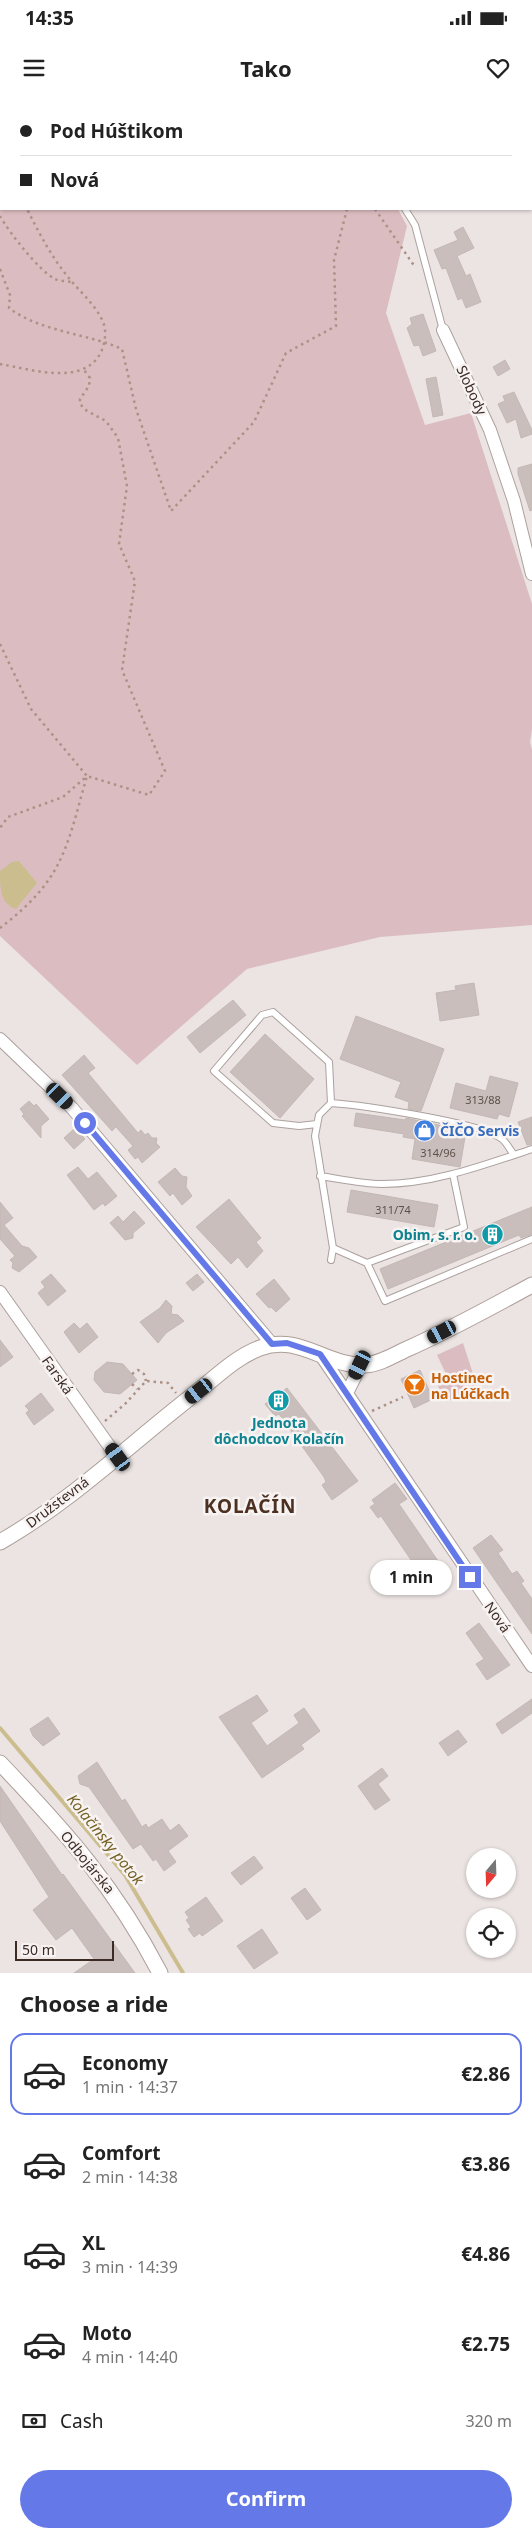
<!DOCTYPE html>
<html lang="en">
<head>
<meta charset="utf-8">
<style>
  :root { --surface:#fff; --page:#f6f6f6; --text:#222; --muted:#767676; --line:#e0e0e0; --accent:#6478e8 }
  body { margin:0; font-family:"Noto Sans",sans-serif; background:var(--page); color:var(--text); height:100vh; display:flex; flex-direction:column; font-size:19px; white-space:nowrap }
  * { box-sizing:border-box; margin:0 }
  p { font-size:16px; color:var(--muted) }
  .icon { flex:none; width:28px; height:28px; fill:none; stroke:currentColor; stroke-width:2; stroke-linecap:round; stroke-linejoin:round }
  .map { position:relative; height:1873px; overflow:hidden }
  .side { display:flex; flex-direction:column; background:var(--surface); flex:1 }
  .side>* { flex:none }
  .guide { position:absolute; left:0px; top:0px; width:532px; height:110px; box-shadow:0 1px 4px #0004; display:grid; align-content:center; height:110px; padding:0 20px; background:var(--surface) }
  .needle { width:32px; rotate:199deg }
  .controls { position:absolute; left:466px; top:1748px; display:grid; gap:10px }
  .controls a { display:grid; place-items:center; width:50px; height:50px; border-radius:50%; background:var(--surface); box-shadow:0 1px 4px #0004; font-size:25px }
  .scale { position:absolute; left:15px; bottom:12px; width:99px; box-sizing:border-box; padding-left:5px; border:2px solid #3b2b24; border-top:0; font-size:14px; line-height:18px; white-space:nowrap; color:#3b2b24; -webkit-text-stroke:4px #f8f3f3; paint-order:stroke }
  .end { position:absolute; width:22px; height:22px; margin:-11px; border:6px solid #6478e8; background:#fff; box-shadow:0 0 0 2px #fff }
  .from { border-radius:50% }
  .bubble { position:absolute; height:35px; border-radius:18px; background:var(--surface); box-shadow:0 1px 4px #0004; font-size:16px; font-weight:700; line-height:35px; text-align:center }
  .car { position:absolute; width:15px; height:30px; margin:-15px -8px; border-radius:6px; box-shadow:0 0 4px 1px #0007; background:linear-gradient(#222 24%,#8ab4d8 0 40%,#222 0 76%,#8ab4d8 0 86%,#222 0) }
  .guide b { display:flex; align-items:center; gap:18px; height:48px; font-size:19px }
  .guide b+b { border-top:1px solid var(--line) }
  .guide i { width:12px; height:12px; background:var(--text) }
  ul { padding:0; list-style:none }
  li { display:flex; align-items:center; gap:15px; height:82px; margin:0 10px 8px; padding:0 10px; border:2px solid transparent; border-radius:15px }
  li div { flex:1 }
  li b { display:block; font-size:19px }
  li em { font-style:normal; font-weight:700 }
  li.current { border-color:var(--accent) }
  li>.icon { width:45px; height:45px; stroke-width:1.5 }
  h2 { padding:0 20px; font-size:22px; line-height:60px }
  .pay { display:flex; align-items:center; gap:12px; height:55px; padding:0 20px; font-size:19px }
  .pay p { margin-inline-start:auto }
  .primary-button { display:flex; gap:10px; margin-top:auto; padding:10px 20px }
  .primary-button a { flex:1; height:58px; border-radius:30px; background:var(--accent); color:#fff; font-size:20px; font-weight:700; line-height:58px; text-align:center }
  .status { display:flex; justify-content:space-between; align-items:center; height:35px; padding:0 25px; background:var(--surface); direction:ltr }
  .status svg { height:14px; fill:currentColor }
  header { display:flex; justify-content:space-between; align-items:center; height:65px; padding:0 20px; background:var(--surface); font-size:22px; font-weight:700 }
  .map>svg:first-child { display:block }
  .green { fill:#dbbdc1 }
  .water { fill:#ccbd8e }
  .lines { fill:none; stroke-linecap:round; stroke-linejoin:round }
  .stream { stroke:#ccbd8e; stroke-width:4 }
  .building { fill:#c9bebb; stroke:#c4b8b5 }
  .lane-casing { stroke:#aca19e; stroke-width:8 }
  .street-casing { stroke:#aca19e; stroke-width:14 }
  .secondary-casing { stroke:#ad9e99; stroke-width:17 }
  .path { stroke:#ad9185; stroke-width:2.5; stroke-dasharray:2.5 4; stroke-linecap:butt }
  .lane { stroke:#fff; stroke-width:6 }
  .street { stroke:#fff; stroke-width:12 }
  .secondary { stroke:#fff; stroke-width:15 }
  .route { stroke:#6478e8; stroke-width:6 }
  .labels { text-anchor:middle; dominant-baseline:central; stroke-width:5; stroke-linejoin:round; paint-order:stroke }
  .number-label { font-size:11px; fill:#5e504a }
  .street-label { font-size:14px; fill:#3b2b24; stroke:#f8f3f3 }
  .shop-label { font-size:14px; font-weight:bold; fill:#366cbe; stroke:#f8f3f3; text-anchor:start }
  .culture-label { font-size:14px; font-weight:bold; fill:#0d838f; stroke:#f8f3f3; text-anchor:end }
  .food-label { font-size:14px; font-weight:bold; fill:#c56008; stroke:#f8f3f3; text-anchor:start }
  .water-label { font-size:15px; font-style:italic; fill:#736022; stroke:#f8f3f3 }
  .district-label { font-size:19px; font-weight:bold; letter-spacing:1px; fill:#4c3021; stroke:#f8f3f3 }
</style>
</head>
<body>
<div class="status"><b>14:35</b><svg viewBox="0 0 49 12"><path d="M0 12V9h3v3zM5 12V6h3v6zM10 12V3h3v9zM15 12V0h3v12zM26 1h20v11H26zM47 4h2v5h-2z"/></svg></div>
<header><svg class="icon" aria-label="menu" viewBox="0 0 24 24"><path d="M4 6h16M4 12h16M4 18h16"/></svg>Tako<svg class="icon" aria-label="heart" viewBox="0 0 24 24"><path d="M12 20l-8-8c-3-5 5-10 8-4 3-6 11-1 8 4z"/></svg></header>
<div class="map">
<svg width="532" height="1873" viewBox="0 0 532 1873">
  <rect width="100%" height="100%" fill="#ebe4e2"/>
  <path class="green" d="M0 0H340L1 1V109H398L407 126 386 213 425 325 471 313 532 504V629L530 642 532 650V825L380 837 247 869 137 965 0 836Z
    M463 1243 477 1286 446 1302 435 1280 446 1274 437 1255Z"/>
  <path class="water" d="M19 761 37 783 16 809C0 804 0 788 0 771L12 762Z"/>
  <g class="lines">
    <path class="stream" d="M506 0V1
      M531 99 532 101
      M0 1628 125 1775 183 1873"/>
  </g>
  <path class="building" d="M463 127 474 148 457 156 466 176 470 174 481 202 466 208 462 198 458 200 446 168 442 169 434 150 458 140 454 132Z
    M423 214 436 251 423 256 419 245 414 246 407 228 412 224 410 218Z
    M505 260 510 269 498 276 493 267Z
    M436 277 443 315 433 317 426 279Z
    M514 292 532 330V334L521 338 516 319 507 323 498 304 505 301 503 296Z
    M532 364V410L530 411 518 374V368Z
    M474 883 479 915 440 921 436 893 456 890 455 886Z
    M233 900 246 915 200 953 187 937Z
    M356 916 444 949 421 1011 408 1009 409 1002 395 997 401 982 340 959Z
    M265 934 314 979 280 1018 230 972Z
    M84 955 95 968 88 973 138 1033 141 1030 145 1035 148 1033 152 1038H157L156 1043 160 1047 142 1063 138 1057 135 1059 128 1050 133 1046 116 1027 112 1031 62 975Z
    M490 976 518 983 509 1017 499 1014 497 1019 450 1008 456 983 486 991Z
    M29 1001 34 1006 36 1004 49 1019 41 1026V1038L22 1016 24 1014 20 1009Z
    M356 1013 405 1020 406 1018 466 1031 460 1067 412 1059 415 1039 403 1037 404 1034 354 1026Z
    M532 1017V1044L527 1045 518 1022Z
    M75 1028 85 1039 74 1049 64 1038Z
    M78 1067 88 1079 97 1072 117 1096 105 1106 103 1103 94 1110 67 1075Z
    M175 1068 182 1076 187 1077 186 1087 192 1096 182 1105 173 1093 170 1096 158 1082Z
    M351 1090 438 1105 434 1127 347 1112Z
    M229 1099 261 1138 256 1142 263 1151 247 1168 238 1157 231 1164 196 1127Z
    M0 1102 13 1118 4 1125 22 1146 29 1148 37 1157 19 1172 12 1168 13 1163 10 1160 15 1156 0 1139Z
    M532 1107V1134L521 1138 519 1135 388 1189 380 1169Z
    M134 1111 145 1123 133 1133V1138L125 1140 110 1123 118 1116 123 1122Z
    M51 1174 66 1191 48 1206 38 1193 45 1187 41 1182Z
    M197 1174 204 1182 193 1191 186 1183Z
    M274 1179 290 1199 276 1212 271 1207 269 1208 256 1194Z
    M166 1200 172 1206 171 1214 178 1215 184 1221 166 1233 158 1243 140 1222 160 1208Z
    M74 1223 80 1229 87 1223 98 1237 79 1253 64 1232Z
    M0 1240 13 1257 0 1267Z
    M107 1262 123 1264 137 1280 120 1294 104 1292 94 1280 95 1272Z
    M420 1270 433 1299 414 1308 401 1279Z
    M287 1288 358 1381 332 1400 322 1385 326 1382 324 1377 279 1314 275 1316 265 1304Z
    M41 1293 54 1310 34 1325 26 1313 29 1310 25 1306Z
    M395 1383 407 1399 399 1404 449 1477 432 1490 428 1485 424 1489 416 1478 420 1473 381 1416 378 1418 370 1407 375 1404 372 1400Z
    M491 1435 503 1450 498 1453 512 1474 517 1471 524 1481 521 1483 532 1499V1534L473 1448Z
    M479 1523 510 1565 487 1580 476 1564 484 1559 466 1533Z
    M257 1595 268 1611 251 1623 267 1646 299 1623 294 1615 304 1608 320 1631 301 1645 304 1649 262 1678 219 1617Z
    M532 1599V1613L502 1634 496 1624Z
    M48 1617 60 1634 43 1646 33 1636 30 1629Z
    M458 1630 467 1642 448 1656 439 1643Z
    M97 1662 122 1701 125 1699 142 1727 146 1724 148 1728 162 1719 170 1731 179 1724 188 1736 168 1751 176 1762 164 1771 156 1759 153 1761 141 1744 133 1749 89 1687 80 1684 78 1676Z
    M382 1668 388 1676 378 1684 390 1700 375 1710 358 1686Z
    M0 1686 62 1775 63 1774 135 1873H74L94 1859 72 1828 56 1840 33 1810 49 1797 0 1721Z
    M254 1756 263 1768 241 1785 231 1773Z
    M305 1788 321 1810 307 1820 291 1798Z
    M206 1797 223 1821 202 1836 200 1833 194 1837 188 1829 191 1827 186 1820 189 1818 185 1812Z
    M262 1829 278 1853 254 1869 237 1846Z"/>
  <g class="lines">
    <defs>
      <path id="lane" d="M340 0V1
        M405 109 415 125 443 230
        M317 1024 299 1026 273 1023 214 971 262 915 273 912 329 962 331 1003
        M320 1076C340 1079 362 1084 382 1084 433 1084 484 1065 532 1049
        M333 1148 367 1163 464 1127 453 1074
        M331 1160 333 1148 315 1036 319 1015 331 1003C360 1005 483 1023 502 1039 507 1043 510 1050 514 1055
        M367 1163 385 1201 532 1139"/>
      <path id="street" d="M443 230 490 330 514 401 532 474
        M0 939 72 1008 272 1244
        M0 1192 117 1357
        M320 1254 532 1566
        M347 1293 361 1265"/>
      <path id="secondary" d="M0 1442C70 1402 129 1345 192 1296 213 1280 235 1257 260 1248 299 1233 327 1267 365 1265 380 1264 394 1255 407 1249 450 1230 491 1207 532 1185
        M0 1663C65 1731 116 1788 160 1873"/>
    </defs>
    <use href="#lane" class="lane-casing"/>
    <use href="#street" class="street-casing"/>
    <use href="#secondary" class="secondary-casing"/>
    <path class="path" d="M310 0 311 1
      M0 63 1 65
      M375 109 415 167
      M0 116C8 131 40 172 55 179 60 181 66 181 71 182
      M0 169 10 195 9 208C41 232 86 233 122 249L136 309 171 411 254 322 286 253 336 226 334 160 347 109
      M0 264C30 269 84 287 101 252 105 243 107 231 103 222 96 205 79 191 68 177 51 156 39 133 27 109
      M0 544 31 609 87 676 63 697 8 717 0 728
      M0 828C21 812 43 792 56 768 71 741 78 706 87 676L149 695 165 671 122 570 135 481 119 444 127 386 118 338 106 321 87 311 80 304V299L89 286 90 278 84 270
      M132 1274 138 1270 144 1274 146 1281
      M132 1284 137 1289
      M372 1311 403 1297
      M105 1321 125 1304 146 1281 168 1283 176 1293"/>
    <use href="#lane" class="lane"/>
    <use href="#street" class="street"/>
    <use href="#secondary" class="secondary"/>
  </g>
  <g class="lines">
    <path class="route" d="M85 1023 272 1244 287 1243 320 1254 470 1477"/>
  </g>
  <defs>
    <symbol id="shop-disc" viewBox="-11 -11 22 22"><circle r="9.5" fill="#3f7fe0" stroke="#f8f3f3"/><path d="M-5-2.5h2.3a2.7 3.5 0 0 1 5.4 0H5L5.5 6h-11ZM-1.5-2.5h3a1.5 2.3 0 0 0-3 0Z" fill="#fff"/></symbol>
    <symbol id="building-disc" viewBox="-11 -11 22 22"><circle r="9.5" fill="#0f9aa8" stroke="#f8f3f3"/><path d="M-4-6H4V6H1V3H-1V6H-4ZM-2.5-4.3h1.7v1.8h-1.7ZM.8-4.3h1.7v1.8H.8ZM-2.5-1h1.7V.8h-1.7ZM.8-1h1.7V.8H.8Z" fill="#fff"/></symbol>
    <symbol id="bar-disc" viewBox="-11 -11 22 22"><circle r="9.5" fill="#e8710a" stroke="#f8f3f3"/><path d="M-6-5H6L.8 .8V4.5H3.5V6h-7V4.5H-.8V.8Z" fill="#fff"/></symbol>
  </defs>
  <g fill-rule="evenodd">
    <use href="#shop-disc" x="412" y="1018" width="25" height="25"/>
    <use href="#building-disc" x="480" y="1122" width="25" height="25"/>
    <use href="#bar-disc" x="402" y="1272" width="25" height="25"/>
    <use href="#building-disc" x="266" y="1288" width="25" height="25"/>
  </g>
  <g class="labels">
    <g class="number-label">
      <text x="483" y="999">313/88</text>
      <text x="438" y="1052">314/96</text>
      <text x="393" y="1109">311/74</text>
    </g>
    <g class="street-label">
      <text transform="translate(472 290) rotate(65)">Slobody</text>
      <text transform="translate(58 1275) rotate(55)">Farská</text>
      <text transform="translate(57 1402) rotate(-37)">Družstevná</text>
      <text transform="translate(498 1517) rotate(55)">Nová</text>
      <text transform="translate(88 1762) rotate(51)">Odbojárska</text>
    </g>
    <g class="shop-label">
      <text x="440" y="1030">ČIČO Servis</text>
    </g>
    <g class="culture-label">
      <text x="477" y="1134">Obim, s. r. o.</text>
      <text x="279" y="1322" text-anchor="middle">Jednota<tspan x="279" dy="16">dôchodcov Kolačín</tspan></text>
    </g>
    <g class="food-label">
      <text x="431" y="1277">Hostinec<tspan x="431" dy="16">na Lúčkach</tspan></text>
    </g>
    <g class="water-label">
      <text transform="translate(106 1739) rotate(51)">Kolačínsky potok</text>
    </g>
    <g class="district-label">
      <text x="250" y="1406">KOLAČÍN</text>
    </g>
  </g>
</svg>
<div class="controls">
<a><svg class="needle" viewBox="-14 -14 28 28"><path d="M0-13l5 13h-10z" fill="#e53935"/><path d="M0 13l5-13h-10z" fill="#767676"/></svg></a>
<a><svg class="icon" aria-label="locate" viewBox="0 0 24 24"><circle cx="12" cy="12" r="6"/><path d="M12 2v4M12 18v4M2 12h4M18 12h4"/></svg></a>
</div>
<div class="scale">50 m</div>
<i class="end from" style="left:85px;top:1023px"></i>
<i class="end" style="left:470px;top:1477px"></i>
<div class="bubble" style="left:370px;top:1460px;width:82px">1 min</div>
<i class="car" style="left:60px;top:996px;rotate:134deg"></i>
<i class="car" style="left:442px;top:1232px;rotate:243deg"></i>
<i class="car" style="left:360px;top:1265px;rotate:206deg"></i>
<i class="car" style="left:199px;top:1291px;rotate:232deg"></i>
<i class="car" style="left:118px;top:1357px;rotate:324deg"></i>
<div class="guide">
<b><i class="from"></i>Pod Húštikom</b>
<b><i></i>Nová</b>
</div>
</div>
<section class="side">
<h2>Choose a ride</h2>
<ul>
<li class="current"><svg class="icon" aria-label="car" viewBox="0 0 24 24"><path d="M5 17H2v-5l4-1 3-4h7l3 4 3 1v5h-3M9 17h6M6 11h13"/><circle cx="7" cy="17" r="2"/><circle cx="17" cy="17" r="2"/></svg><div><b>Economy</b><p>1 min · 14:37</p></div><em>€2.86</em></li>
<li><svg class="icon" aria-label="car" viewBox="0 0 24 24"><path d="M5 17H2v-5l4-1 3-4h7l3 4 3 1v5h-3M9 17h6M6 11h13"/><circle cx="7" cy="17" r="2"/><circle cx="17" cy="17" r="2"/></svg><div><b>Comfort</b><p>2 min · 14:38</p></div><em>€3.86</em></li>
<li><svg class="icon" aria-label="car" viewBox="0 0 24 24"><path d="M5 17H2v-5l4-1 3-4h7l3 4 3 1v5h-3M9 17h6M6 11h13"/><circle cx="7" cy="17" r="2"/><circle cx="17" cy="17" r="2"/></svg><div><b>XL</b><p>3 min · 14:39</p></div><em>€4.86</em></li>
<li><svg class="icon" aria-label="car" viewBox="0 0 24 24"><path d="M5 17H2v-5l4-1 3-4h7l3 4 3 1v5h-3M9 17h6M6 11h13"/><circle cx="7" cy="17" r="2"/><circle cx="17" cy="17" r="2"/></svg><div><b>Moto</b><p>4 min · 14:40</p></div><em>€2.75</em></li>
</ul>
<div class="pay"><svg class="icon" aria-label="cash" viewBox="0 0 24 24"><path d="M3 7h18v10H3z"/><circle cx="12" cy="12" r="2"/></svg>Cash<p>320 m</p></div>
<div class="primary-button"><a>Confirm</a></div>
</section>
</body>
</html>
